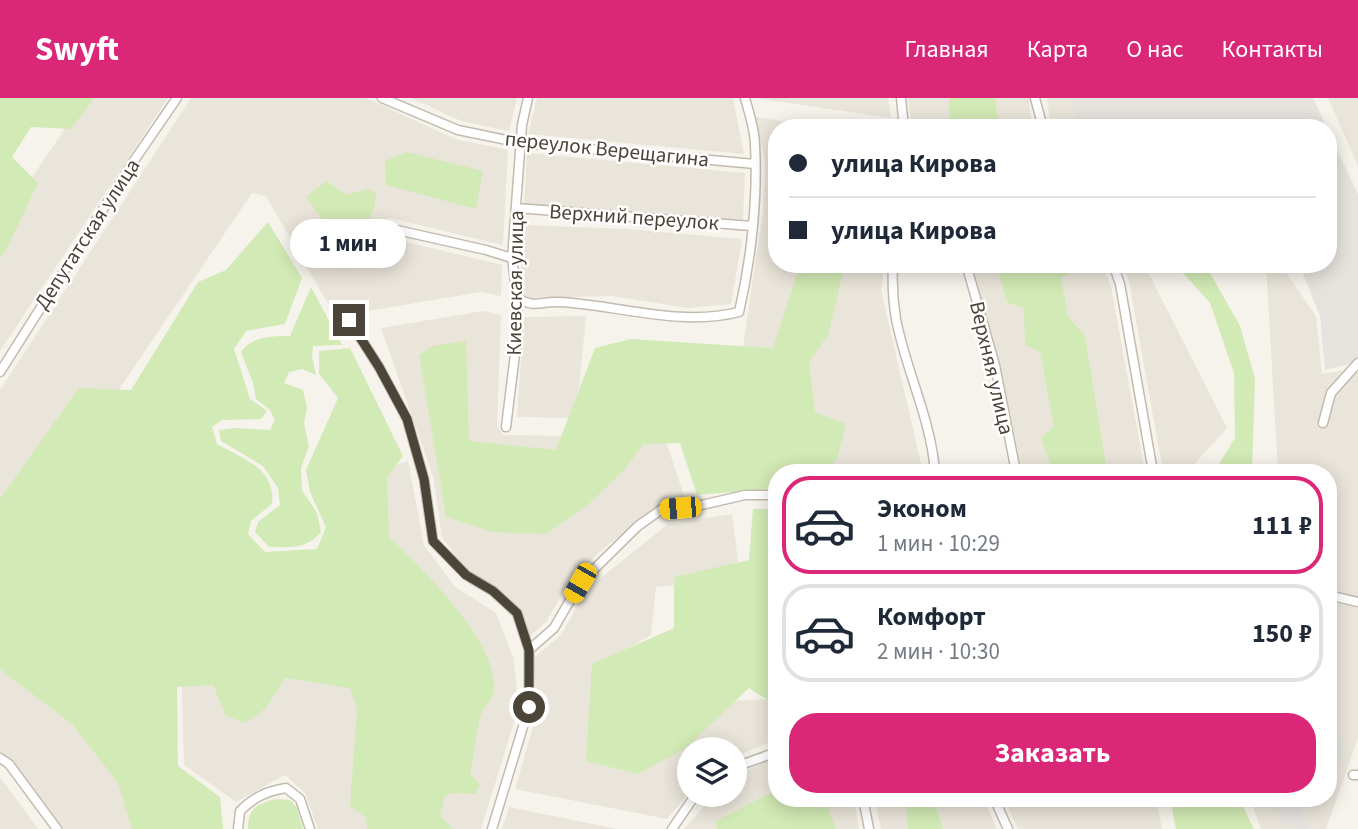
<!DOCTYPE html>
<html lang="ru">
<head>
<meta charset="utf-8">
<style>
  :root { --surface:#fff; --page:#f6f6f7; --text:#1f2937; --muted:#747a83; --line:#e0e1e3; --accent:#db2777 }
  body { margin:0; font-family:"Source Sans 3",sans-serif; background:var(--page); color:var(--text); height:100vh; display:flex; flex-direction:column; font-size:26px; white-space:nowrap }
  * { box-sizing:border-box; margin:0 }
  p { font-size:23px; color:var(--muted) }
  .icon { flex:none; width:38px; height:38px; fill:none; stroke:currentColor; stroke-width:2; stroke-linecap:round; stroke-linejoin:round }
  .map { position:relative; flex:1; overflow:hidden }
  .details { position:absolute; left:768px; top:366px; width:569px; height:343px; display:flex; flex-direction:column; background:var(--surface); border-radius:28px; box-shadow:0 4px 18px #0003 }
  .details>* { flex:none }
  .guide { position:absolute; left:768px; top:21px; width:569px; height:154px; border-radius:28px; box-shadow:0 4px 18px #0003; display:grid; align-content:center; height:154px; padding:0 21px; background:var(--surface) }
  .fabs { position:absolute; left:677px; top:639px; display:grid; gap:14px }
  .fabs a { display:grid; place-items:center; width:70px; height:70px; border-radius:50%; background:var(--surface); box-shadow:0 4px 18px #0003; font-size:35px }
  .end { position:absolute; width:32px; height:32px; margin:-16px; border:9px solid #4b4439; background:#fff; box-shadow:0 0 0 4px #fff }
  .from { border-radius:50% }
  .bubble { position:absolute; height:49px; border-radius:24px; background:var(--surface); box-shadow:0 4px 18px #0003; font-size:23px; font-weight:700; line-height:49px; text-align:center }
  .car { position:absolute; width:21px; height:42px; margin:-21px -10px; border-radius:9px; box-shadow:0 0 5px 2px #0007; background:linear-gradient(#f5c518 24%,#345 0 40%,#f5c518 0 76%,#345 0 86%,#f5c518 0) }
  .guide b { display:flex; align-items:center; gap:24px; height:66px; font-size:26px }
  .guide b+b { border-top:2px solid var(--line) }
  .guide i { width:18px; height:18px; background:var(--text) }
  ul { padding:12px 0 0; list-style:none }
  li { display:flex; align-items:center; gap:21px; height:98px; margin:0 14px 10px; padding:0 7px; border:4px solid var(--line); border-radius:28px }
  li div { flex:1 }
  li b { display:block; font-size:26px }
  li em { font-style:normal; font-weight:700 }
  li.selected { border-color:var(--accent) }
  li>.icon { width:63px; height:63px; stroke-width:1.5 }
  .action { display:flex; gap:14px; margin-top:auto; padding:14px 21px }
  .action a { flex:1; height:80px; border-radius:28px; background:var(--accent); color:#fff; font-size:28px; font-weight:700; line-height:80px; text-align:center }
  header { display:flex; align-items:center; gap:42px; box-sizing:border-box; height:98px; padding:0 35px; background:var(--accent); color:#fff }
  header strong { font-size:33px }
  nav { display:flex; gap:38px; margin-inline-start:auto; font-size:24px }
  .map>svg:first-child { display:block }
  .residential { fill:#eae5da }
  .industrial { fill:#e6e2dd }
  .green { fill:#d2eab5 }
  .parking { fill:#e5e3e0 }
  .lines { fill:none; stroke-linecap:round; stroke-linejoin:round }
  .minor-casing { stroke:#c2bbae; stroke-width:11 }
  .minor { stroke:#fff; stroke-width:8 }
  .route { stroke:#4b4439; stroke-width:9 }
  .labels { text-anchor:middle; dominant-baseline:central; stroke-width:5; stroke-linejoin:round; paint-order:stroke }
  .street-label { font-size:21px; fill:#4b4439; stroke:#fff }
</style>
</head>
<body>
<header>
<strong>Swyft</strong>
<nav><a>Главная</a><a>Карта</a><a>О нас</a><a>Контакты</a></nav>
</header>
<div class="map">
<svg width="1358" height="731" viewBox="0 0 1358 731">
  <rect width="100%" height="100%" fill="#f6f3ec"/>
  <path class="residential" d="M86 0H168L0 253V126Z
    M191 0H366L455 41 508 52 503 147 390 120 379 129 386 139 502 167 501 198 481 194 368 213 331 211 266 98 252 95 0 467V292Z
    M411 0H517L509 33 461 23Z
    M537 0H733L744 56 528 36Z
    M756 0H888L891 20Z
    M908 0H1029L1032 30H912Z
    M1047 0H1079L1090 30H1051Z
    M1328 0H1358V68Z
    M756 19 828 30H777V166H885L881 192 923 374H792L741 262 763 112 765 65Z
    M527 55 745 75 743 122 524 108Z
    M523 127 627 131 742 141 731 206 688 210 612 198 520 200Z
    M970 166H1102L1111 189 1145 374H1022L1000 265Z
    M1123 166H1144L1227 330 1187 374H1163L1129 183Z
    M1266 166H1280L1316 218 1322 276 1345 272 1358 262V640L1326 731H1261L1250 700H1328V374H1278Z
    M483 213 501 217 497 328 503 337 665 340 686 404 661 408 609 446 572 479 546 524 527 541 512 505 468 475 442 439 433 378 381 230Z
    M586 218 576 320 517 319 522 248 521 219Z
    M408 363 424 447 455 489 496 515 513 559 519 608 481 731H318L305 695 285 677 236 704 184 667 181 558 361 583 358 380Z
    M732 416 740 479 656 489 651 537 621 554 729 603 772 601 777 612V641L735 659V651H690L689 695 667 721 515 691 538 612 533 561 561 537 587 491 668 426Z
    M0 540 119 638 141 731H61L11 663 0 656Z
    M777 658V700H854L859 731H684L714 697 735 696V678Z
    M0 679 38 731H0Z
    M875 700H983L997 731H881Z
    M1004 700H1156L1162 731H1018Z
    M509 709 617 731H502Z"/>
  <path class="industrial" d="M1071 0H1313L1327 30H1078Z
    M1328 33 1358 96V261L1349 266 1325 272 1320 218 1299 166H1328Z"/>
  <path class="green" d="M0 0H94L71 31 31 29 12 59 38 85 7 150 0 160Z
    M949 0H995L999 30H950Z
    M406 54 483 73 476 111 386 87 385 63Z
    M326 83 347 97 367 91 376 95 375 107 366 127 364 160 344 171 329 161 325 125 306 99Z
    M268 124 302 180 285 226 246 233 234 251 250 301 267 313 261 321 222 322 212 329 217 346C243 361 276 370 272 406L251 423 248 436 265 454 317 451 326 429 310 394 306 372 338 300 319 276V253L350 250 403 358 387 380 389 439C422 471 499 544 494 593 493 602 484 608 481 616 476 635 474 656 470 675L480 687 475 696 453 695 445 698 440 717 453 731H367L366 720 350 708 357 612 350 590 285 580 266 610 246 625 226 618 213 587 177 589 178 668 220 699 223 731H132L118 685 72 626 0 571V401L79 290 131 292 198 184 226 172Z
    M800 166H842V179L828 237 809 264 815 314 846 326 837 360 826 374H777V390L697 397 680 345 643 346 626 370 589 406 546 436 493 434 446 419 419 257 433 248 466 243 469 343 556 352 595 250 631 241 773 250Z
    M996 166H1072L1074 173 1061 180 1068 218 1085 238 1107 374H1053L1041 340 1054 328 1040 254 1025 247 1024 210 1007 204Z
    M1183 175H1210L1240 228 1255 281 1252 374H1214L1235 340 1234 275 1210 205Z
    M311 189 342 247 313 248 312 258 316 277 302 271 289 274 284 285 303 292 307 310 304 326 309 348 301 370 302 392 317 415 321 434C305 452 291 449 269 449L255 434 258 424 280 407 278 390 263 368 221 343 219 332 237 330 270 332 275 322 270 312 256 301 253 285 241 254C253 238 272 238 290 238Z
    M753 411H777V608L749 590 687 649 638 676 586 663 592 566 674 530V479L749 462Z
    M777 692V700H824L836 731H717L716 723Z
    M906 700C938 700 933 702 943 731H908Z
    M1170 700H1239L1254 731H1176Z
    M275 701 290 702 297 710 303 731H248C248 710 256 707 275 701Z"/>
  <path class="parking" d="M1328 640 1344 644 1334 688 1328 693Z
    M1269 700H1299L1303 706 1298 722 1311 726 1310 731H1298L1285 727Z"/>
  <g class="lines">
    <defs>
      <path id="minor" d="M382 0 458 32 521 45 755 66
        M901 0 904 30
        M1035 0 1043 30
        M516 110 752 128
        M388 130 486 152 512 160
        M893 166C892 185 893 203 896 221 906 273 931 321 935 374
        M966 166 995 267 1016 374
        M1113 166 1120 186 1153 374
        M517 200C537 211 539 203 559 204 619 207 679 229 739 214 751 163 758 100 755 47 755 32 749 15 745 0
        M349 222 379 269 407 321 424 381 433 443 466 477 493 493 517 515 529 552V609L492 731
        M0 274 131 67 177 0
        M1323 325 1331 295 1358 265
        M506 329 517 240V200L512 160 522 27 528 0
        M1328 497 1358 504
        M529 552 554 530 580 485 638 428 662 411 697 408 745 397H777
        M0 660 9 666 57 731
        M735 669 777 654
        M1353 677H1358
        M863 700 869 731
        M994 700 1008 731
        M238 731 240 713C254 699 267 693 286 690L300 701 310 731
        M672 731 696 696"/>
    </defs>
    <use href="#minor" class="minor-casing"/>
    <use href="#minor" class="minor"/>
  </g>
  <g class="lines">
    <path class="route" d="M349 222 379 269 407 321 424 381 433 443 466 477 493 493 517 515 529 552V609"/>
  </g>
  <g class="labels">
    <g class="street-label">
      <text transform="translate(607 51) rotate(6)">переулок Верещагина</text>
      <text transform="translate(634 119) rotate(4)">Верхний переулок</text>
      <text transform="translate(87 136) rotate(-57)">Депутатская улица</text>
      <text transform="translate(515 185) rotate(-89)">Киевская улица</text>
      <text transform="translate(992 270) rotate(77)">Верхняя улица</text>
    </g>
  </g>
</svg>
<div class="fabs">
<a><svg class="icon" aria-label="layers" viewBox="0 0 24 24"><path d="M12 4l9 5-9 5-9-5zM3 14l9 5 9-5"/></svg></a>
</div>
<i class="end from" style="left:529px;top:609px"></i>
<i class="end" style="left:349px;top:222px"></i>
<div class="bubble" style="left:290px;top:121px;width:116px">1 мин</div>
<i class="car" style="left:680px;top:410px;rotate:265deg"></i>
<i class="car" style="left:580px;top:485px;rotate:210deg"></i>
<div class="guide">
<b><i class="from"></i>улица Кирова</b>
<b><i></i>улица Кирова</b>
</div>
<section class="details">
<ul>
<li class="selected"><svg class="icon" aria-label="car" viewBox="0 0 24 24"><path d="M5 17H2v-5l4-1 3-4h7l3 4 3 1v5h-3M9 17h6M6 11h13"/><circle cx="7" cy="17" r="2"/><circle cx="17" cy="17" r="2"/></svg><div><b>Эконом</b><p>1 мин · 10:29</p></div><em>111 ₽</em></li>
<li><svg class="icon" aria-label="car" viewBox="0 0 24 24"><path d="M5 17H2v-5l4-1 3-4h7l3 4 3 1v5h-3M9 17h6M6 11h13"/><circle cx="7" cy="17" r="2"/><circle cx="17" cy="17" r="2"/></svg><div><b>Комфорт</b><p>2 мин · 10:30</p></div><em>150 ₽</em></li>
</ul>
<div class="action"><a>Заказать</a></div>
</section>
</div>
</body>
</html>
